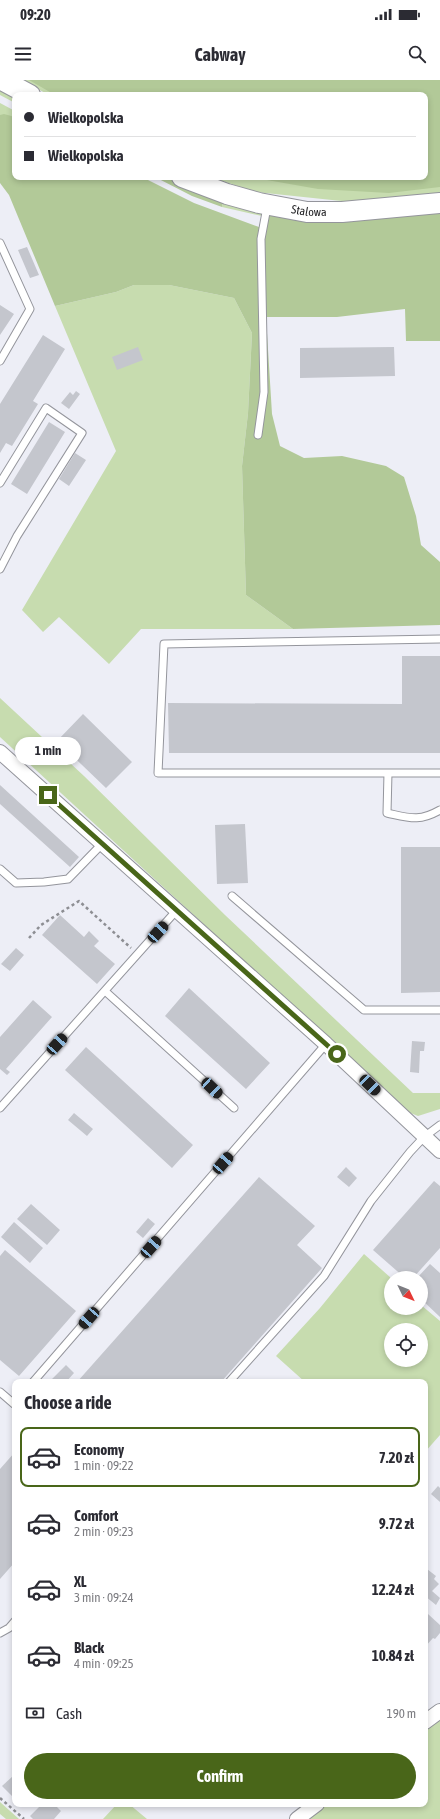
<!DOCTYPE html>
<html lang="en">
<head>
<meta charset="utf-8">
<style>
  :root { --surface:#fff; --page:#f2f2f3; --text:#2b2b33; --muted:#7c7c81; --line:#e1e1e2; --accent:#496619 }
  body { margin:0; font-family:"Asap Condensed",sans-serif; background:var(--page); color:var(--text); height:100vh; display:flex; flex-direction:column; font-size:15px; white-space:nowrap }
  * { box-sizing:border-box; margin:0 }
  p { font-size:13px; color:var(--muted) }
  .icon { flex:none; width:22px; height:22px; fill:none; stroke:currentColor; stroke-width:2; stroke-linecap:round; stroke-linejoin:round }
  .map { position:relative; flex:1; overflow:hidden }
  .sheet { position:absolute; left:12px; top:1299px; width:416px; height:428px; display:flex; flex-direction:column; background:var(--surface); border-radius:8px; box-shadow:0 2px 6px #0003 }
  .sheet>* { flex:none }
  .banner { position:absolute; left:12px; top:12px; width:416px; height:88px; border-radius:8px; box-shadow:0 2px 6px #0003; display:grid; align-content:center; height:88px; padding:0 12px; background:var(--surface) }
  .needle { width:26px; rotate:133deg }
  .fabs { position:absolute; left:384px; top:1191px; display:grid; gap:8px }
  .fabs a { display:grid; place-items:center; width:44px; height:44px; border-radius:50%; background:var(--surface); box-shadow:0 2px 6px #0003; font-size:20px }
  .end { position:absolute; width:18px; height:18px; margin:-9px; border:5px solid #496619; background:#fff; box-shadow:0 0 0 2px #fff }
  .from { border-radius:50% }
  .bubble { position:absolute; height:28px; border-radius:14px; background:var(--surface); box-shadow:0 2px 6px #0003; font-size:13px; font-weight:700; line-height:28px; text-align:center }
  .car { position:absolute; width:12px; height:24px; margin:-12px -6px; border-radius:5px; box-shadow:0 0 3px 1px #0007; background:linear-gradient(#222 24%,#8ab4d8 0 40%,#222 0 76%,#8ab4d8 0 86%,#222 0) }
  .banner b { display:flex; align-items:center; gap:14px; height:38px; font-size:15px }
  .banner b+b { border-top:1px solid var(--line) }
  .banner i { width:10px; height:10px; background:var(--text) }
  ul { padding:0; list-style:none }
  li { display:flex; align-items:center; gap:12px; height:60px; margin:0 8px 6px; padding:0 4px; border:2px solid transparent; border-radius:8px }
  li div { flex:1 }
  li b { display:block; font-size:15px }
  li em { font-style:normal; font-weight:700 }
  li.current { border-color:var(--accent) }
  li>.icon { width:36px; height:36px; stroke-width:1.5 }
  h2 { padding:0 12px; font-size:18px; line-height:48px }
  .pay { display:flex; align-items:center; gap:10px; height:44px; padding:0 12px; font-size:15px }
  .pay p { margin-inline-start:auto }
  .primary-button { display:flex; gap:8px; margin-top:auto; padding:8px 12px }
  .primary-button a { flex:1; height:46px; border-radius:24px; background:var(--accent); color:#fff; font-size:16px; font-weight:700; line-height:46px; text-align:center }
  .status { display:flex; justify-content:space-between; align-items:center; height:28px; padding:0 20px; background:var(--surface); direction:ltr }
  .status svg { height:11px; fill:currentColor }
  header { display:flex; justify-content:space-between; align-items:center; height:52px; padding:0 12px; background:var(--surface); font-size:18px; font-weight:700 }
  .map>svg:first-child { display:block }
  .green { fill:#c7dcaf; fill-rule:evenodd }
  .forest { fill:#b2c998 }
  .building { fill:#c4c6cd }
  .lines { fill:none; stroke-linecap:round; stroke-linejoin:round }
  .lane-casing { stroke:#94959c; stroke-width:9 }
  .street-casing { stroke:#94959c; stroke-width:16 }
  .secondary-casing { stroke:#94959c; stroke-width:22 }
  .path { stroke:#8d8e93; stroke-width:2.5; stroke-dasharray:3 3; stroke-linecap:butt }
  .lane { stroke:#fff; stroke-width:7 }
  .street { stroke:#fff; stroke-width:14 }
  .secondary { stroke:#fff; stroke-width:20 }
  .route { stroke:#496619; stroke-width:5 }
  .labels { text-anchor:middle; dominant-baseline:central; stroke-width:4; stroke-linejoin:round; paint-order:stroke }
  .street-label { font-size:12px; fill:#232326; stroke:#fbfcff }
</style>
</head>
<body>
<div class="status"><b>09:20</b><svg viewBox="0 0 49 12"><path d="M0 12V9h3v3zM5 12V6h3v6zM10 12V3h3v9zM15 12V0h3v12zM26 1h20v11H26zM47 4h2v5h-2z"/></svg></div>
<header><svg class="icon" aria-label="menu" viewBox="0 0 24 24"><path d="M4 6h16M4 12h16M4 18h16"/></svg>Cabway<svg class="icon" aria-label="search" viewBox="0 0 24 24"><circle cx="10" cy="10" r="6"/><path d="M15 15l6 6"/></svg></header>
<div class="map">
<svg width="440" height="1739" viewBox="0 0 440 1739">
  <rect width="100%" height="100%" fill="#edeef6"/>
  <path class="green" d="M21 0H440V116L351 122 256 112 210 97H425V15H49Z
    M0 5 15 15V23L0 15Z
    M0 23 15 31V37L0 35Z
    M223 121 264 130 262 136 222 127Z
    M134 205H169L234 218 252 253 248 333 242 386 246 515 293 549H141L109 584 59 537 43 552 22 530 116 371 55 226 116 212Z
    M0 618 84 696 225 835 413 1013H440V1029L418 1036 408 1032 0 657Z
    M364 1174 391 1198V1228H421V1225L440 1241V1355L425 1372V1302H305L276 1276 320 1228ZM391 1250H421V1280H391Z
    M440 1636V1739H311L309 1735 323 1724H425V1647Z
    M0 1722 19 1739H6L0 1734Z
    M117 1724H129L147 1739H103Z"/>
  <path class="forest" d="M29 0H440V107L389 113 318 109 250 97H425V15H55Z
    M4 34 15 37V97H142L194 123 259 147 264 130 440 131V261H406L405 229 337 237H266L272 334 280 366 304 378 342 376 386 386 404 397 416 436 421 465 440 482V545L293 549 246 515 242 386 248 333 252 253 234 218 169 205H134L116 212 55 226 9 115 0 103V35Z
    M155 97H169L194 110 223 121 222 127 192 116Z"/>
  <path class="building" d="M27 167 39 195 30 198 18 170Z
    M0 225 14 234 0 255Z
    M43 255 65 269 33 321 38 324 12 366 6 363 0 373V324Z
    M138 267 143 280 117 290 112 277Z
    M394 267 395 296 300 298V268Z
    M76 311 80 314 69 329 61 323 70 312 73 315Z
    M49 342 65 352 27 414 11 404Z
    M75 373 86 380 69 406 59 399Z
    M402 576H440V673H169L168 623 402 624Z
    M83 634 132 682 106 708 57 661Z
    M0 705 79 777 70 787 0 724Z
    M245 744 248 803 217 804 215 745Z
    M401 767H440V912L401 913Z
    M60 835 84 857 89 851 99 861 94 866 115 884 97 904 42 855Z
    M16 868 24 875 10 891 1 884Z
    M189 908 270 983 246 1009 165 936Z
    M33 920 52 937 6 989 10 992 7 995 0 989V957Z
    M412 961 425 962 424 971H420L419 993 410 992Z
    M86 967 193 1065 172 1088 65 990Z
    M74 1033 93 1049 87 1056 68 1040Z
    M346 1087 357 1098 349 1107 337 1097Z
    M259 1097 315 1146 297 1165 322 1188 221 1302H77Z
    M434 1101 440 1106V1168L413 1198H405L373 1170Z
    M31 1124 60 1150 47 1165 17 1139Z
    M148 1138 155 1144 143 1158 136 1152Z
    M14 1142 43 1168 30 1183 1 1157Z
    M5 1170 76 1231 19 1296 0 1280V1176Z
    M430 1184 440 1193V1237L421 1219V1198H417Z
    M66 1285 74 1293 66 1302H53L51 1300Z
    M15 1372V1482L0 1499V1389Z
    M438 1406 440 1408V1422L431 1414Z
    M427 1489 436 1496 434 1499 439 1504 432 1511 440 1518 436 1525 425 1516V1492Z
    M428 1534 440 1545V1553L435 1559 433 1558 425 1567V1537Z
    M13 1696 15 1698V1719L2 1706Z
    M42 1724H54L61 1731 54 1739H33L30 1736Z"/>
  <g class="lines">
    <defs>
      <path id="lane" d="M0 281 30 229 0 163
        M258 355 264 312 261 159 267 127
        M0 403 46 328 82 353 17 456 0 489
        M440 559 164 564 158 693H440
        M388 693 387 733C410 738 419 742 440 730
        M0 789 16 803 44 802 68 799 102 764
        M232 816 364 930H440
        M105 911 234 1028
        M0 1028 176 831
        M33 1302 326 964
        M229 1302 324 1196 371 1121 410 1072 424 1057 440 1045
        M0 1312 14 1324 15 1323
        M0 1553 9 1548 15 1541"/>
      <path id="street" d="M0 672 326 964 440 1071
        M425 1642 440 1631
        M297 1739 317 1724"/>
      <g id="secondary">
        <path d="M2 0 30 15"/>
        <path id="s1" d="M182 97 227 114 259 123 307 132H342L440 123"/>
      </g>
    </defs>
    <use href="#lane" class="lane-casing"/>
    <use href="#street" class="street-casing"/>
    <use href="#secondary" class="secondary-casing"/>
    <path class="path" d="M29 858 41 845 79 821 131 868
      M0 1718 24 1739"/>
    <use href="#lane" class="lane"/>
    <use href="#street" class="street"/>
    <use href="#secondary" class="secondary"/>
  </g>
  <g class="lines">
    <path class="route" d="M48 715 337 974"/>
  </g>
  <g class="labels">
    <g class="street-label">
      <text stroke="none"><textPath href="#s1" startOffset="132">Stalowa</textPath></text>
    </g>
  </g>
</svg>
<div class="fabs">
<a><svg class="needle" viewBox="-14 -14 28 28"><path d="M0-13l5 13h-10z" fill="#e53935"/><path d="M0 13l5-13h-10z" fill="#7c7c81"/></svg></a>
<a><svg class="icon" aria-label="locate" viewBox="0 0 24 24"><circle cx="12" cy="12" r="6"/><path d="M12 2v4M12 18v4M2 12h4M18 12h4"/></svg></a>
</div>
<i class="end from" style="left:337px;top:974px"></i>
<i class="end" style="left:48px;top:715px"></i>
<div class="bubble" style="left:15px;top:657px;width:66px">1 min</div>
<i class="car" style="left:158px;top:852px;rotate:42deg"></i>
<i class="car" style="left:57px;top:964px;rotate:42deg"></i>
<i class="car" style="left:370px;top:1005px;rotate:134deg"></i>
<i class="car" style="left:212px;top:1008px;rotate:133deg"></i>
<i class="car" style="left:223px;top:1083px;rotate:41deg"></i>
<i class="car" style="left:151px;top:1167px;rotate:41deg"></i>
<i class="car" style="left:89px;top:1238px;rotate:221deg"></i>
<div class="banner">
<b><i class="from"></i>Wielkopolska</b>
<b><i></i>Wielkopolska</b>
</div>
<section class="sheet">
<h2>Choose a ride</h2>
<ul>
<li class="current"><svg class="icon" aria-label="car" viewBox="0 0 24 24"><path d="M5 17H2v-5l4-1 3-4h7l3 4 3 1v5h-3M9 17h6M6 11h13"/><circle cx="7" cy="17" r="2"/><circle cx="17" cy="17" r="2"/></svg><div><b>Economy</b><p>1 min · 09:22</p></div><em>7.20 zł</em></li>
<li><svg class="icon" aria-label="car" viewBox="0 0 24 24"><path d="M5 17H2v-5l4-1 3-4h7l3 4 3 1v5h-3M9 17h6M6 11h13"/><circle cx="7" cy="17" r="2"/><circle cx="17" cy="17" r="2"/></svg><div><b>Comfort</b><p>2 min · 09:23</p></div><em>9.72 zł</em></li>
<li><svg class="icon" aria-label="car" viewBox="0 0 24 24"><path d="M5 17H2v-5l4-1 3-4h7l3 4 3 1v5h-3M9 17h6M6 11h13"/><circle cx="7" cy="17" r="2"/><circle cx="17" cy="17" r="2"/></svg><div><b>XL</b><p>3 min · 09:24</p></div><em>12.24 zł</em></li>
<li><svg class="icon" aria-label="car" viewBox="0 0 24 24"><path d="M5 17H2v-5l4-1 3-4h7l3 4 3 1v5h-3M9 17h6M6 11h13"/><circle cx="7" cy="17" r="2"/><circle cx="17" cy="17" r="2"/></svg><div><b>Black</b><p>4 min · 09:25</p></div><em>10.84 zł</em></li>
</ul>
<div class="pay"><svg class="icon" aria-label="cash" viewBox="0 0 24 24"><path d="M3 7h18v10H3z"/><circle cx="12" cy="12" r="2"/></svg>Cash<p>190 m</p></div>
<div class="primary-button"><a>Confirm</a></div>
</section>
</div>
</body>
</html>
